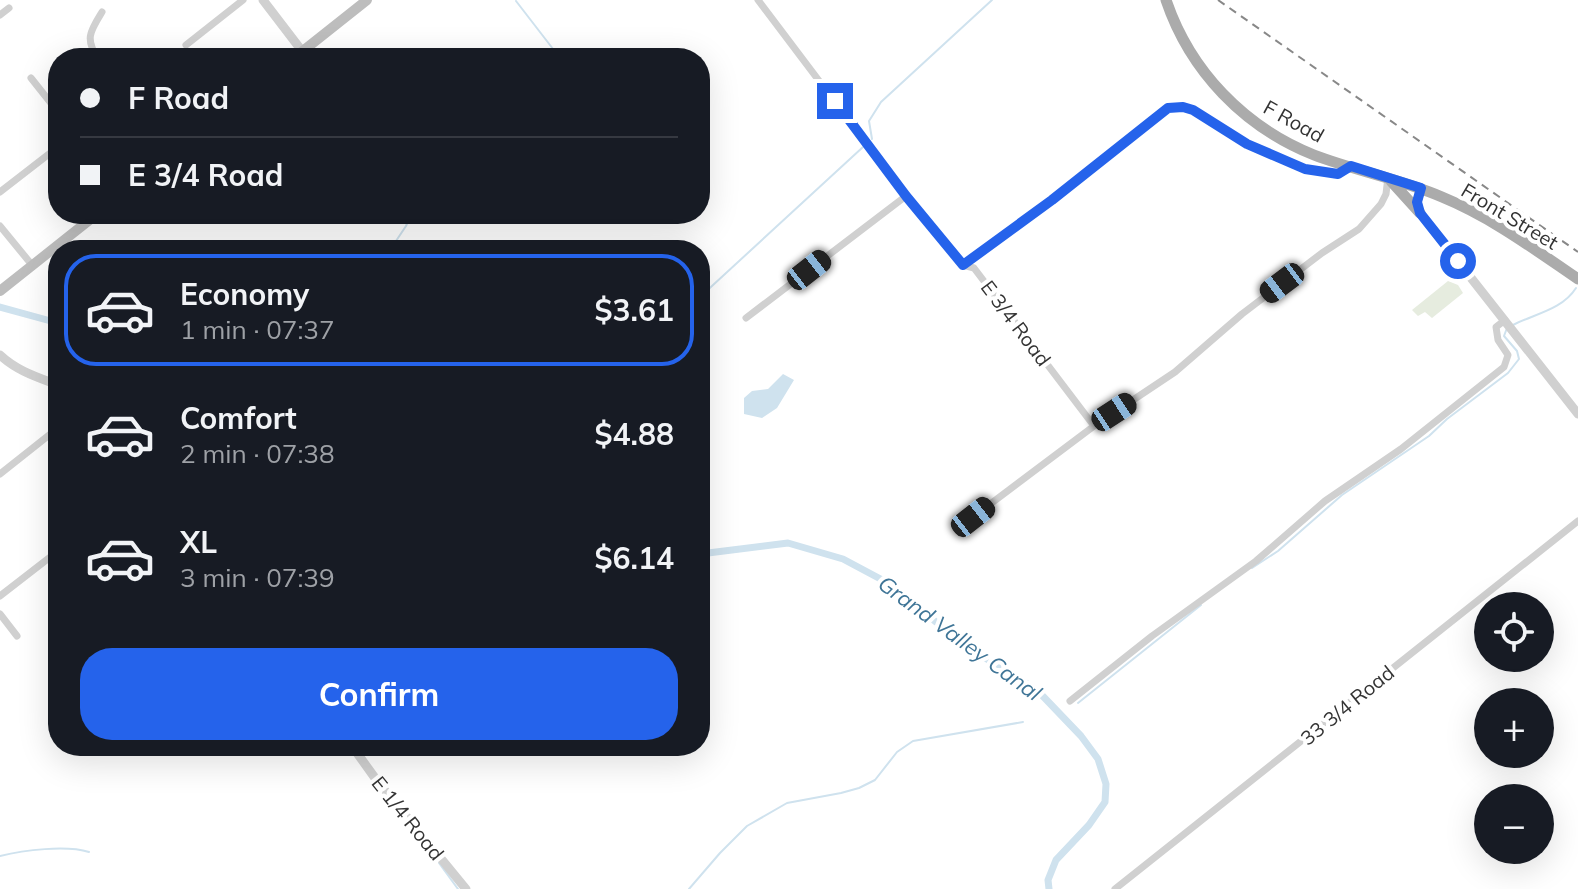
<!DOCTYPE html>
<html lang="en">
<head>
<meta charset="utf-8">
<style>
  :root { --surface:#171b24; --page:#242831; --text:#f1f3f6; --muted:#9ea1a6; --line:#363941; --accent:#2563eb }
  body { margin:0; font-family:Mulish,sans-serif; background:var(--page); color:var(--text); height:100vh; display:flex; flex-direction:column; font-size:30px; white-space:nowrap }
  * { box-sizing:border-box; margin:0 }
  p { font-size:26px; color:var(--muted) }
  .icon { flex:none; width:44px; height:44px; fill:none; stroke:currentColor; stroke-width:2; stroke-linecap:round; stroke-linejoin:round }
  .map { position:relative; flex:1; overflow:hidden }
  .side { position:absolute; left:48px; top:240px; width:662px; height:516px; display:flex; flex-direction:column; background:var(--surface); border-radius:32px; box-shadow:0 8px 32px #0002 }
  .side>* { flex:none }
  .top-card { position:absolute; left:48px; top:48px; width:662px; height:176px; border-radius:32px; box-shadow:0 8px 32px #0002; display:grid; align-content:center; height:176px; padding:0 32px; background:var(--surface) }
  .fabs { position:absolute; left:1474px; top:592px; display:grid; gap:16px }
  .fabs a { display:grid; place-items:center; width:80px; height:80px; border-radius:50%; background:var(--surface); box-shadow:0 8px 32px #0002; font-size:40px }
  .end { position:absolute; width:36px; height:36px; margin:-18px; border:10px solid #2563eb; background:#fff; box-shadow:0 0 0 4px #fff }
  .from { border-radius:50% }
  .car { position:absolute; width:24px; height:48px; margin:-24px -12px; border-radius:10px; box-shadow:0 0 6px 2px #0007; background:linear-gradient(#222 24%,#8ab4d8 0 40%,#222 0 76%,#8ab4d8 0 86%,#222 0) }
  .top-card b { display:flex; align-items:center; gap:28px; height:76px; font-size:30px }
  .top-card b+b { border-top:2px solid var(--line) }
  .top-card i { width:20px; height:20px; background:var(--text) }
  ul { padding:14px 0 0; list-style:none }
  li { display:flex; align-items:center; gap:24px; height:112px; margin:0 16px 12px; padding:0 16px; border:4px solid transparent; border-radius:32px }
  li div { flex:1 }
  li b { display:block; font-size:30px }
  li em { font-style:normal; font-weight:700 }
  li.current { border-color:var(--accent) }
  li>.icon { width:72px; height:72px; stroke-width:1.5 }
  .cta { display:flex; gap:16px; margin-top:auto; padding:16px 32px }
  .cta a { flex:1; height:92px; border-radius:32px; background:var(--accent); color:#fff; font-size:32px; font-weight:700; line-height:92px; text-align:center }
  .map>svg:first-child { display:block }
  .green { fill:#e6ecdf }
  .water { fill:#cfe2ee }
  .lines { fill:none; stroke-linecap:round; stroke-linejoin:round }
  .stream { stroke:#cfe2ee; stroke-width:2 }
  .canal { stroke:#cfe2ee; stroke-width:7 }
  .minor { stroke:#d0d0d0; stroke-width:7 }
  .tertiary { stroke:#d0d0d0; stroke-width:9 }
  .secondary { stroke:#bdbdbd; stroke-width:10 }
  .primary { stroke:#ababab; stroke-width:11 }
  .rail { stroke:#888; stroke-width:2; stroke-dasharray:8 6; stroke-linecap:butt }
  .route { stroke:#2563eb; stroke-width:10 }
  .labels { text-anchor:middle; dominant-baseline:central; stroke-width:8; stroke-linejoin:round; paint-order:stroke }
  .street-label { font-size:20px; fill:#333; stroke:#fff }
  .water-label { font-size:22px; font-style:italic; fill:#3f7597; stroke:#fff }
</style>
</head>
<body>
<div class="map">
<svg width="1578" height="889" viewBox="0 0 1578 889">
  <rect width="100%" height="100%" fill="#fff"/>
  <path class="green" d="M1448 281 1458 285 1463 293 1432 318 1425 312 1418 316 1412 310Z"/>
  <path class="water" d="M783 374 794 380 777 408 762 418 744 414V398L752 391 768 389Z"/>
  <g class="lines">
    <path class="stream" d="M516 1 560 58
      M872 139 869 121 881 102 992 0
      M390 250 406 226 411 214
      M700 297 863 147
      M1513 325C1534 314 1562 310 1576 288
      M1252 568 1278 551 1342 495 1429 436 1447 419 1508 373 1519 359 1517 351 1504 336 1507 328
      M1078 703 1201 605
      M0 856C24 850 66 845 89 852
      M439 863 458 889
      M689 889 720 853 747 826 787 803 841 793 859 788 875 780 897 752 913 741 1023 722"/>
    <path class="canal" d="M0 307 58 323
      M700 554 788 543 843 559 888 583 936 622 982 656 1037 690 1081 736 1098 759 1106 784 1105 802 1089 825 1056 860 1048 880 1049 889"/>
    <path class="minor" d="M758 0 906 196 963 265 974 268 1094 426
      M0 15 9 8
      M186 45 243 0
      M98 58C84 39 91 30 102 12
      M31 78 58 112
      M0 192 58 147
      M0 226 32 265
      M963 265 1052 200 1168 108 1183 107 1193 110 1247 144 1305 169 1338 174 1351 166
      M746 318 906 196
      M0 474 58 428
      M973 517 1094 426 1175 372 1242 314 1322 253 1359 229 1381 204 1386 194 1388 177
      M0 596 58 551
      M0 614 17 636
      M1070 701 1152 636 1256 561 1325 501 1401 449 1504 367 1508 355 1498 340 1496 327 1505 320
      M1115 889 1578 521"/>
    <path class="tertiary" d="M263 0 302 51
      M1421 188 1417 202 1420 213 1578 414
      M0 355C17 371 37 377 58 385
      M352 746 375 778 466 889"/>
    <path class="secondary" d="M294 58 367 0
      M0 291 97 214"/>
    <path class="primary" d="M1166 0C1190 71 1244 127 1314 155 1356 171 1400 179 1442 197 1491 217 1534 249 1578 279
      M1391 181 1420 213"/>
    <path class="rail" d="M1218 0 1578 252"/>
  </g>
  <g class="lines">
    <path class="route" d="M835 101 906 196 963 265 1052 200 1168 108 1183 107 1193 110 1247 144 1305 169 1338 174 1351 166 1421 188 1417 202 1420 213 1458 261"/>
  </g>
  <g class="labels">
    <g class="street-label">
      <text transform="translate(1294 121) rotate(29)">F Road</text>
      <text transform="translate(1510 216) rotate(31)">Front Street</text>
      <text transform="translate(1016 323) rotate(53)">E 3/4 Road</text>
      <text transform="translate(1347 705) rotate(-39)">33 3/4 Road</text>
      <text transform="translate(408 818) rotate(51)">E 1/4 Road</text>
    </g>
    <g class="water-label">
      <text transform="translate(960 638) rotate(36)">Grand Valley Canal</text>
    </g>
  </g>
</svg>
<div class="fabs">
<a><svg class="icon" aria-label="locate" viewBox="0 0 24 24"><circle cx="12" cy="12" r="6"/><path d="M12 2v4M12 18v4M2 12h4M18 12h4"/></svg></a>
<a>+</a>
<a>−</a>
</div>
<i class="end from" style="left:1458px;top:261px"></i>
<i class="end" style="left:835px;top:101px"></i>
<i class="car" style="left:809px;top:270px;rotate:52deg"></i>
<i class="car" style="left:1282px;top:283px;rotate:233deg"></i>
<i class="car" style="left:1114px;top:412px;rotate:57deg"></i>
<i class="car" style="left:973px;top:517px;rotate:52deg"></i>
<div class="top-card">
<b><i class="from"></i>F Road</b>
<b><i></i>E 3/4 Road</b>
</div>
<section class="side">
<ul>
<li class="current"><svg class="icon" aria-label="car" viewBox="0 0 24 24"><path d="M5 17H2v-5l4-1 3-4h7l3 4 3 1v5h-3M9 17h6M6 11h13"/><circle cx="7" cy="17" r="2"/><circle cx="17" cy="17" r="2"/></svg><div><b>Economy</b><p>1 min · 07:37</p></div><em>$3.61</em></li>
<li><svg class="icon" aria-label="car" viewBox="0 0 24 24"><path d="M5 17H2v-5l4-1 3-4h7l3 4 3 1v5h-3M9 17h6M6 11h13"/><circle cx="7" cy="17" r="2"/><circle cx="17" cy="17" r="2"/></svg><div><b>Comfort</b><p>2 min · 07:38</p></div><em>$4.88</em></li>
<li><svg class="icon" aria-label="car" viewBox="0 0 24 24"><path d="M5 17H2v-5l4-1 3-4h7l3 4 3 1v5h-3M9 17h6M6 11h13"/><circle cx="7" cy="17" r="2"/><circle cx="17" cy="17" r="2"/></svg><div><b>XL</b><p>3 min · 07:39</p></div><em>$6.14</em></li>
</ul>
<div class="cta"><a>Confirm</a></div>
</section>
</div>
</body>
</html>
